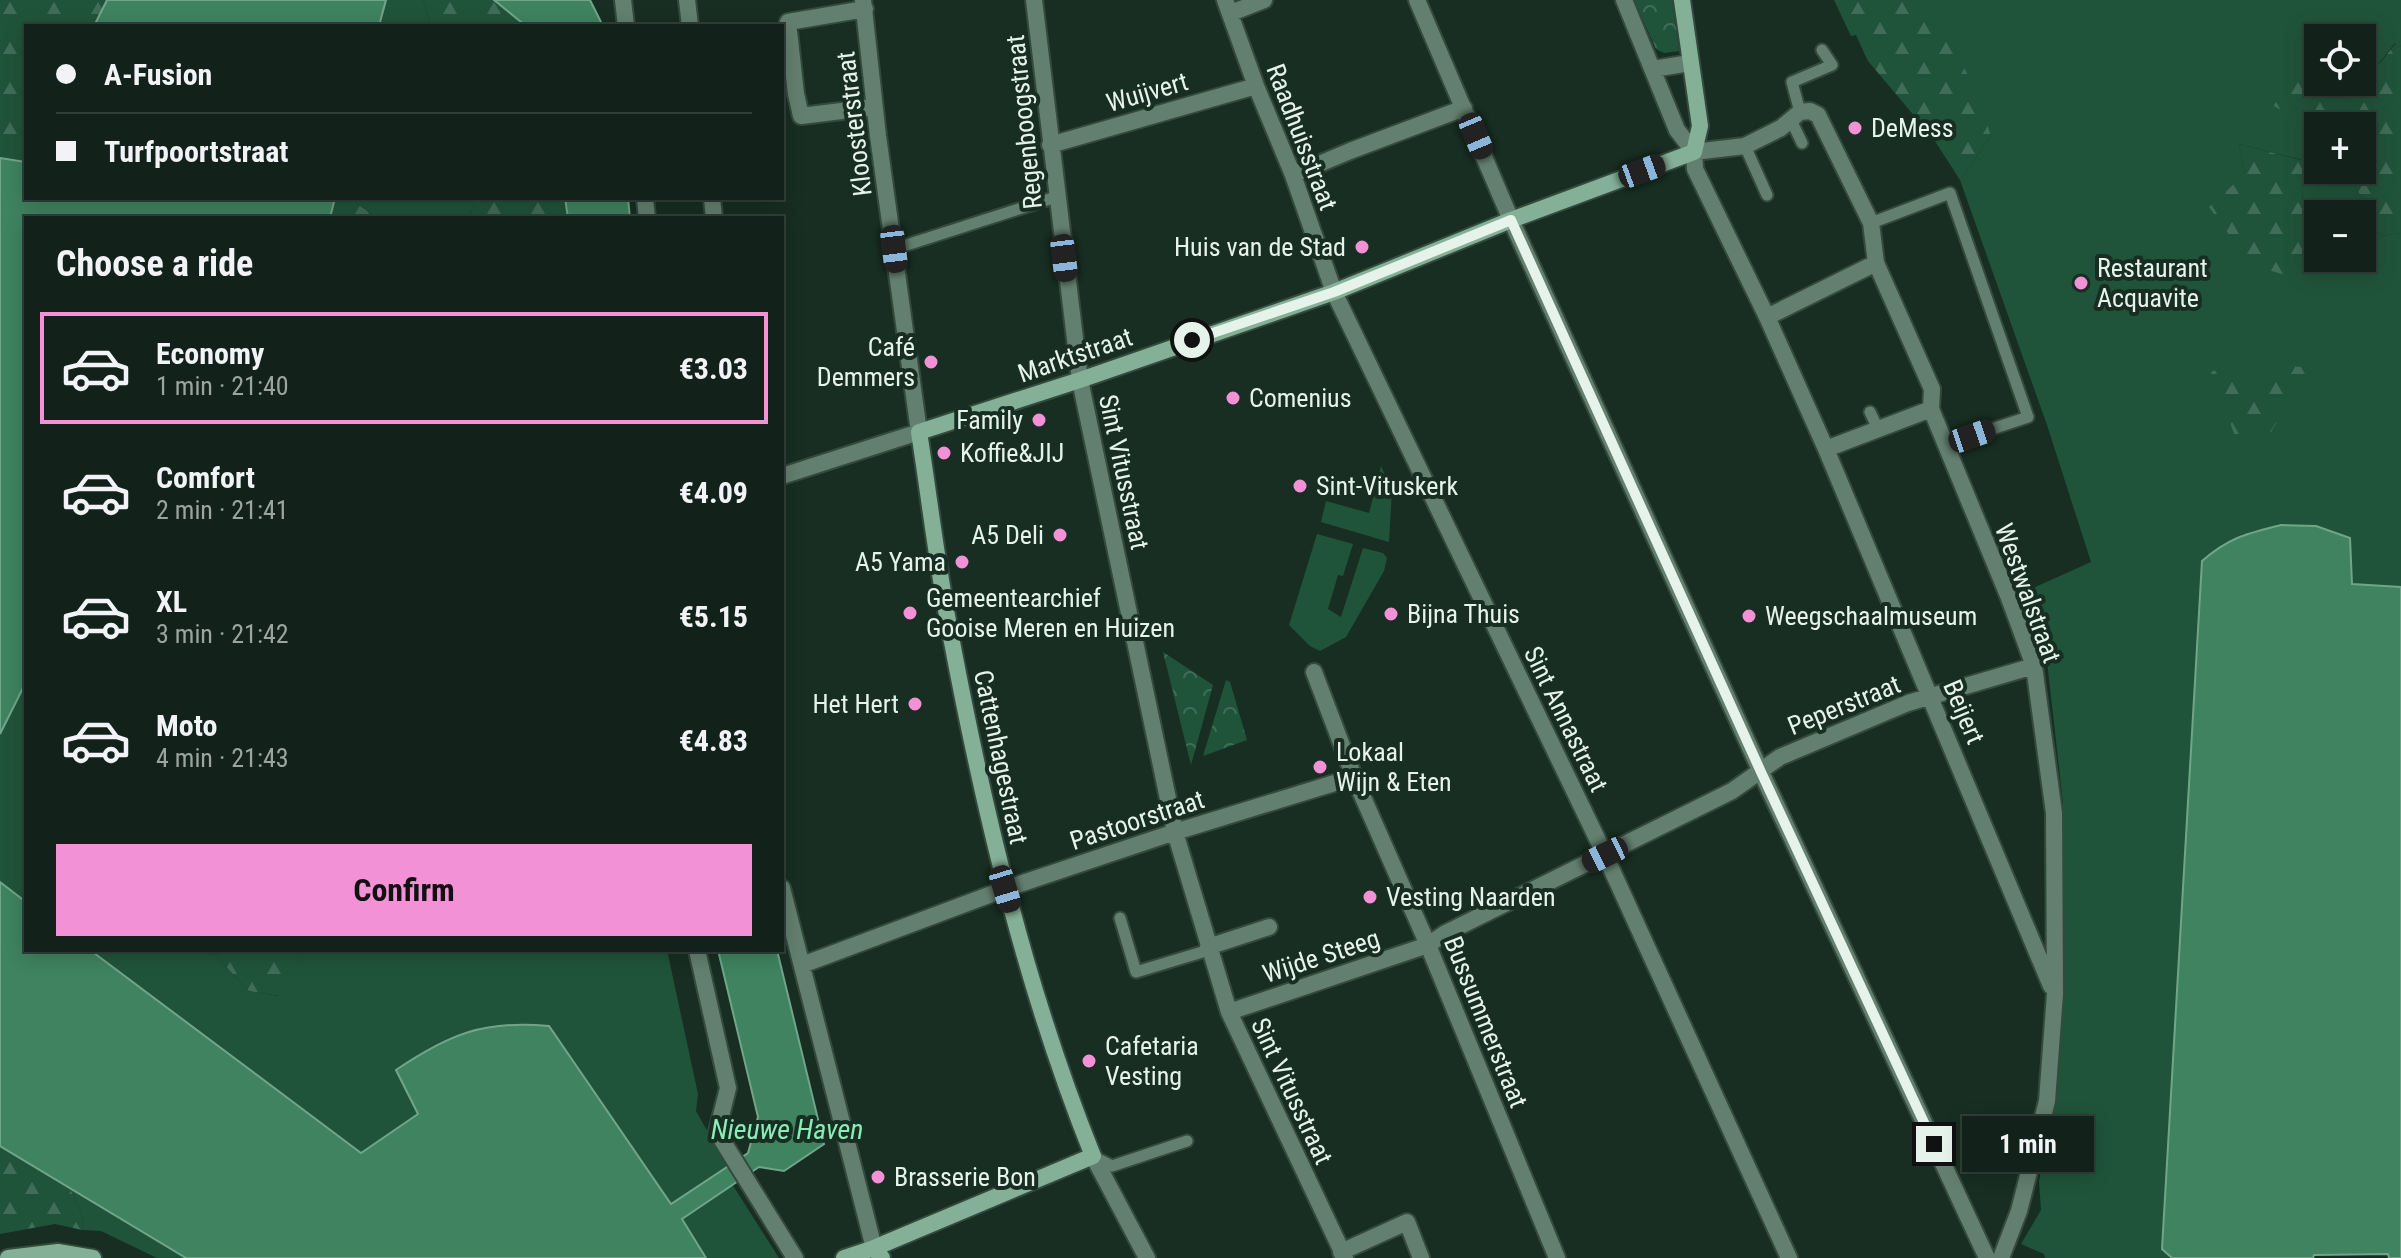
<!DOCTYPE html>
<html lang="en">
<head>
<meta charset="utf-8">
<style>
  :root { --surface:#12221a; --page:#1b2a23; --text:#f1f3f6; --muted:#9ca4a2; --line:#313f39; --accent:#f391d6 }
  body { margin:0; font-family:"Roboto Condensed",sans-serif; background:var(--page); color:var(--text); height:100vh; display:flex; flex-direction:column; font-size:30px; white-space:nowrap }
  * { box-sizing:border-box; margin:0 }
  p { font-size:26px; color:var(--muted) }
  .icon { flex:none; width:44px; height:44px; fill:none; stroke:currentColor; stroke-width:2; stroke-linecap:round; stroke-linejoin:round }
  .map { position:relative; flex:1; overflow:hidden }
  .side { position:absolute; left:24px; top:216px; width:760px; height:736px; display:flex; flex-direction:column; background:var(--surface); border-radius:0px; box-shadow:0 4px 20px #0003,0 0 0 2px var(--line) }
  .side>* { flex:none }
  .banner { position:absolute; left:24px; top:24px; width:760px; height:176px; border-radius:0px; box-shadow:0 4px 20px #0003,0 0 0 2px var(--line); display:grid; align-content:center; height:176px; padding:0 32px; background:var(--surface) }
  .buttons { position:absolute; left:2304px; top:24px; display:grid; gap:16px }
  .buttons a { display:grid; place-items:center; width:72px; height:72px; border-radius:0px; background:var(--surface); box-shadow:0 4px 20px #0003,0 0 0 2px var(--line); font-size:40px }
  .end { position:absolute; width:36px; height:36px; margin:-18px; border:10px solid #e6f3eb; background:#111; box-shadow:0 0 0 4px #111 }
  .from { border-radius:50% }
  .bubble { position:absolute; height:56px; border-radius:0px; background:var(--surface); box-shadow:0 4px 20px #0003,0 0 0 2px var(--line); font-size:26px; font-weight:700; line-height:56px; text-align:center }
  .car { position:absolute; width:24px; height:48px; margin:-24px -12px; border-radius:10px; box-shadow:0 0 6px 2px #0007; background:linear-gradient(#222 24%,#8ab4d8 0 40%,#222 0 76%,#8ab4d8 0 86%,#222 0) }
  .banner b { display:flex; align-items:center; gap:28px; height:76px; font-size:30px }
  .banner b+b { border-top:2px solid var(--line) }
  .banner i { width:20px; height:20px; background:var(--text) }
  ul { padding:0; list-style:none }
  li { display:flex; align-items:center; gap:24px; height:112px; margin:0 16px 12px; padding:0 16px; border:4px solid transparent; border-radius:0px }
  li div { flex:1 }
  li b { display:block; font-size:30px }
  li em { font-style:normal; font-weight:700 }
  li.selected { border-color:var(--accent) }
  li>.icon { width:72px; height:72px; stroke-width:1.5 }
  h2 { padding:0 32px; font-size:36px; line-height:96px }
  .button { display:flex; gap:16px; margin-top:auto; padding:16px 32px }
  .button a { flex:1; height:92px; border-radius:0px; background:var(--accent); color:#111; font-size:32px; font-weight:700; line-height:92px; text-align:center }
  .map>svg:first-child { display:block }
  .green { fill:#20543a }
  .forest { fill:url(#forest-firs) }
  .park { fill:url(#park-crowns) }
  .water { fill:#3f8360; stroke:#71a58a; stroke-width:2 }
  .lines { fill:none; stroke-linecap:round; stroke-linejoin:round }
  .lane-casing { stroke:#354a3e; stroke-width:15 }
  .street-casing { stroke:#354a3e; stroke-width:20 }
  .secondary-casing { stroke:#354a3e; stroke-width:20 }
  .lane { stroke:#637f6f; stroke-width:11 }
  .street { stroke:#637f6f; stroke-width:16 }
  .secondary { stroke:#84b097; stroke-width:16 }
  .route { stroke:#e6f3eb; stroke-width:10 }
  .poi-dot { fill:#f391d6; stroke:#182e22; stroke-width:3 }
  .labels { text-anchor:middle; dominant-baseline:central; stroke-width:8; stroke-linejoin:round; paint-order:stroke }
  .street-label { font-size:26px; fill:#e6f3eb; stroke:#182e22 }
  .poi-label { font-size:26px; fill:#e6f3eb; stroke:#182e22; text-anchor:start }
  .water-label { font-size:28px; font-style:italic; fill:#8aecb7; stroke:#182e22 }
</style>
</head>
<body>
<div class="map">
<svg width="2401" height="1258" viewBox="0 0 2401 1258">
  <defs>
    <pattern id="forest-firs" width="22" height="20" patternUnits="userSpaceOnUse" patternTransform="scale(2)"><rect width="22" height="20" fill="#20543a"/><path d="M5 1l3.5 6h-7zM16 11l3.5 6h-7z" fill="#406d57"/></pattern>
    <pattern id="park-crowns" width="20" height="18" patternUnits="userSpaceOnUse" patternTransform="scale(2)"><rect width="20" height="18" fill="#20543a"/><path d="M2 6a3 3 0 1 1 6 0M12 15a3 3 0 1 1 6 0" fill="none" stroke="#406d57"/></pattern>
  </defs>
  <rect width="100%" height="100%" fill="#182e22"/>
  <path class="green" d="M386 0H423L431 26H380Z
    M1926 0H2401V46L2395 43 2349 101 2319 82H2362V38H2318V81L2298 69 2271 104 2318 130V140L2302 160 2239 144 2245 174 2305 270 2319 258H2362V214H2318V253L2304 230 2302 187 2348 172 2381 236 2401 233V587L2352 584 2202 561 2162 1248 2172 1258H2045L2044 1254 2021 1244 2041 1210 2039 1181 2049 1129 2061 992 2063 803 2047 661 2022 593 2091 562 2047 425 1960 180 1991 136Z
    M349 198H476L469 218H377Z
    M1381 466 1392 490 1389 542 1321 522 1326 501 1369 513Z
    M1317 534 1353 544 1343 576 1338 575 1328 609 1341 617 1363 548 1383 553 1387 558 1384 571 1346 637 1320 651 1310 646 1289 625Z
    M26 682V902L0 882V734Z
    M91 950H194L215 955 249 991 278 996 308 950H667L698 1094 696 1111 727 1166 671 1204 549 1026C529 1026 506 1023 486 1027 453 1033 422 1050 396 1071L418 1114 361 1153Z
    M732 1184 779 1258H706L681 1220Z
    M70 1188 186 1258H157L101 1231 82 1230 83 1218Z"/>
  <path class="forest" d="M0 0H107L94 26H26V162L0 158Z
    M423 0H494L526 26H431Z
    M1834 0H1926L1974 86 1991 136 1960 180 1933 138 1868 61 1856 35 1851 36Z
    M2396 43 2401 46V233L2381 236 2348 172 2302 187 2304 229 2318 253 2319 258 2305 270 2282 274 2251 265 2209 207 2245 174 2239 144 2301 160 2318 140V170H2362V126H2318V130L2270 104 2298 68 2349 101Z
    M336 198H349L377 218H331Z
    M476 198H565L568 218H469Z
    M2232 363 2259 393 2271 363 2308 368 2271 432 2235 436 2211 372Z
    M194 950H308L279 996 249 991 215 955Z
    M0 1146 70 1188 83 1218 82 1230 55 1224 0 1234Z"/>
  <path class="park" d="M1634 0H1672L1679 51 1664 53 1656 49Z
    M1163 652 1213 685 1191 765Z
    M1226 680 1230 682 1247 740 1203 756Z"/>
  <path class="water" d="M107 0H386L379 26H94Z
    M494 0H590L603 26H526Z
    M0 158 26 162V198H335L330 218H26V682L0 734Z
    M565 198H628L630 218H568Z
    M2281 525 2316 526 2350 538 2352 584 2401 587V1258H2389L2388 1254 2314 1255 2313 1258H2172L2162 1249 2202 561C2230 537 2246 534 2281 525Z
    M0 882 26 902V950H90L361 1153 418 1114 396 1070C449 1034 484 1020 549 1026L671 1204 748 1153 758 1117 718 950H777L824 1144 784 1171 759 1167 682 1219 706 1258H186L0 1146Z"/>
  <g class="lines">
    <defs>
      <path id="lane" d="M1800 112 1792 82 1832 65 1822 50
        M1791 120 1802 143
        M1745 146 1767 195
        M1871 223 1950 193 2028 417 1944 445
        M894 249 1056 197
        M1870 412 1878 429
        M1120 918 1136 972 1209 950
        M1094 1157 1112 1166 1187 1141"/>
      <path id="street" d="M623 0 626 26
        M687 0 690 26
        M1034 0 1080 380 1175 832 1229 1012 1345 1258
        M1225 0 1256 86 1293 175 1334 292 1605 855 1789 1258
        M1417 0 1511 220 1761 772 1987 1258
        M1624 0 1677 130 1694 152
        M865 9 788 22 796 94 801 116 874 107
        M1231 13 1264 0
        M1653 69 1690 63
        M1050 145 1256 86
        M1694 152 1745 146 1781 128 1800 112 1810 111 1818 115 1871 223 1876 263 1932 389 1931 409 2009 598 2034 666 2054 813 2055 994 2047 1101 2019 1211 2001 1258
        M1694 152 1695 169 1767 317 1826 449 1931 409
        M1293 175 1350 151 1464 108
        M645 198 647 218
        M712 198 714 218
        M1767 317 1876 263
        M1826 449 2051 986
        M782 476 919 432 878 136 863 0
        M1314 672 1354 777 1428 945 1557 1258
        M782 888 874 1248
        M1208 947 1269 927
        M697 950 728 1088 717 1132 795 1258
        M802 965 1005 889 1175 832 1354 777
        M1229 1012 1428 945 1444 934 1732 791 1780 757 1908 703 2034 666
        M1093 1156 1147 1258
        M1341 1252 1407 1222 1421 1258"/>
      <path id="secondary" d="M874 1248 1093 1156C1027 992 985 816 952 642 938 573 930 502 919 432L1080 380 1334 292 1511 220 1694 152 1700 126 1682 0
        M8 1258 58 1252 93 1258
        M844 1258 874 1248 882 1258"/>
    </defs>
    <use href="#lane" class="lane-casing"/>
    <use href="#street" class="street-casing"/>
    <use href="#secondary" class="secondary-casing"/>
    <use href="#lane" class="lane"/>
    <use href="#street" class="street"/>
    <use href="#secondary" class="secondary"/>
  </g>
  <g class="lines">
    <path class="route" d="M1192 340 1334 292 1511 220 1761 772 1934 1144"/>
  </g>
  <g class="poi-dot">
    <circle cx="1855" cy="128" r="8"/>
    <circle cx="1362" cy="247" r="8"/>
    <circle cx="2081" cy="283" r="8"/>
    <circle cx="931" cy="362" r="8"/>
    <circle cx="1233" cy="398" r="8"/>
    <circle cx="1039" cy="420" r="8"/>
    <circle cx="944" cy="453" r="8"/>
    <circle cx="1300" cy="486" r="8"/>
    <circle cx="1060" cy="535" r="8"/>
    <circle cx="962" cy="562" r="8"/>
    <circle cx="910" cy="613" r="8"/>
    <circle cx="1391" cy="614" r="8"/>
    <circle cx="1749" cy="616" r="8"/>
    <circle cx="915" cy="704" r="8"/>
    <circle cx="1320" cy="767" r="8"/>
    <circle cx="1370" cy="897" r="8"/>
    <circle cx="1089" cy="1061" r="8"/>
    <circle cx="878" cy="1177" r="8"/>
  </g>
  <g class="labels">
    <g class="street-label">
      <text transform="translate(1147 92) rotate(-16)">Wuijvert</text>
      <text transform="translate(1024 122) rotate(-96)">Regenboogstraat</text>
      <text transform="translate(854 124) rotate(-97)">Kloosterstraat</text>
      <text transform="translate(1302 137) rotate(69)">Raadhuisstraat</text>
      <text transform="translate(1075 355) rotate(-19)">Marktstraat</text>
      <text transform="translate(1124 472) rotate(78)">Sint Vitusstraat</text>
      <text transform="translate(2028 593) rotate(70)">Westwalstraat</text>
      <text transform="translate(1844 705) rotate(-22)">Peperstraat</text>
      <text transform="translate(1964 712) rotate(67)">Beijert</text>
      <text transform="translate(1566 719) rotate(64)">Sint Annastraat</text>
      <text transform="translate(1001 757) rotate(78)">Cattenhagestraat</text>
      <text transform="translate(1137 820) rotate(-18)">Pastoorstraat</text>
      <text transform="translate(1321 956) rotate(-18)">Wijde Steeg</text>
      <text transform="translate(1486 1022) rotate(68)">Bussummerstraat</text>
      <text transform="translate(1292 1091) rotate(65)">Sint Vitusstraat</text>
    </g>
    <g class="poi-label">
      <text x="1871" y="128">DeMess</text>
      <text x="1346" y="247" text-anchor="end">Huis van de Stad</text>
      <text x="2097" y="268">Restaurant<tspan x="2097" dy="30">Acquavite</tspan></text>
      <text x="915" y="347" text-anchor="end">Café<tspan x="915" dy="30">Demmers</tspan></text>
      <text x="1249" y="398">Comenius</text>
      <text x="1023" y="420" text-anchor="end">Family</text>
      <text x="960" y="453">Koffie&amp;JIJ</text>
      <text x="1316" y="486">Sint-Vituskerk</text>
      <text x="1044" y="535" text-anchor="end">A5 Deli</text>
      <text x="946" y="562" text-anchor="end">A5 Yama</text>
      <text x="926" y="598">Gemeentearchief<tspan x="926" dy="30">Gooise Meren en Huizen</tspan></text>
      <text x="1407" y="614">Bijna Thuis</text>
      <text x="1765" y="616">Weegschaalmuseum</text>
      <text x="899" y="704" text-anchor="end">Het Hert</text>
      <text x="1336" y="752">Lokaal<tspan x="1336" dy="30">Wijn &amp; Eten</tspan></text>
      <text x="1386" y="897">Vesting Naarden</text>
      <text x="1105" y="1046">Cafetaria<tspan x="1105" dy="30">Vesting</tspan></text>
      <text x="894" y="1177">Brasserie Bon</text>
    </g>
    <g class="water-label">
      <text x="787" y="1129">Nieuwe Haven</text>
    </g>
  </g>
</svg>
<div class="buttons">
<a><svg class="icon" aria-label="locate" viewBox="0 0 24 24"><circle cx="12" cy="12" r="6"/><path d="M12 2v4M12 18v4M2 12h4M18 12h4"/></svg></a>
<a>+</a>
<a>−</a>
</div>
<i class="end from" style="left:1192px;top:340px"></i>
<i class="end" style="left:1934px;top:1144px"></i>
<div class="bubble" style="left:1962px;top:1116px;width:132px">1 min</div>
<i class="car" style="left:1476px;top:136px;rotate:157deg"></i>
<i class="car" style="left:1642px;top:171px;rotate:70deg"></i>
<i class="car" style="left:894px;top:249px;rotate:173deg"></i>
<i class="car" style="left:1064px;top:258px;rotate:173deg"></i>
<i class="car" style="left:1972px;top:436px;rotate:71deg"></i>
<i class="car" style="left:1605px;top:855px;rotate:244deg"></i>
<i class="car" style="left:1005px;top:889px;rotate:163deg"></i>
<div class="banner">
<b><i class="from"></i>A-Fusion</b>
<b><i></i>Turfpoortstraat</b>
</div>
<section class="side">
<h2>Choose a ride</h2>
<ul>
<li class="selected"><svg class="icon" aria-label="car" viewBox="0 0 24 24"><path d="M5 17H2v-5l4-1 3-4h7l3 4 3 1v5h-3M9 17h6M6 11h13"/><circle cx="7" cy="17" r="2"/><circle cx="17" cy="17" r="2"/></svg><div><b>Economy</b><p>1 min · 21:40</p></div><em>€3.03</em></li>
<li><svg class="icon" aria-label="car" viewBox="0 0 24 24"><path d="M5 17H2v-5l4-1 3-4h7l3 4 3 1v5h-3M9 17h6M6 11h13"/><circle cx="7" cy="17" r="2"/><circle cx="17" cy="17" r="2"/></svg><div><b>Comfort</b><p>2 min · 21:41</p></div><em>€4.09</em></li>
<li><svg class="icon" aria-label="car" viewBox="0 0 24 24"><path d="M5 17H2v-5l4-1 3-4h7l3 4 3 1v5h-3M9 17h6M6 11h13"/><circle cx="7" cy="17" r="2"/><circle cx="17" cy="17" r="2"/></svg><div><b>XL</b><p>3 min · 21:42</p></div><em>€5.15</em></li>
<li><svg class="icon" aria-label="car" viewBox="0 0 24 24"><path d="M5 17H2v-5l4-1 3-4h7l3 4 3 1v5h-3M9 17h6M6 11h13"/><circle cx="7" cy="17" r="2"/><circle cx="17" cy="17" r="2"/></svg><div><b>Moto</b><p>4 min · 21:43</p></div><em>€4.83</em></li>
</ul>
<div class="button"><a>Confirm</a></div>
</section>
</div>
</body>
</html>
